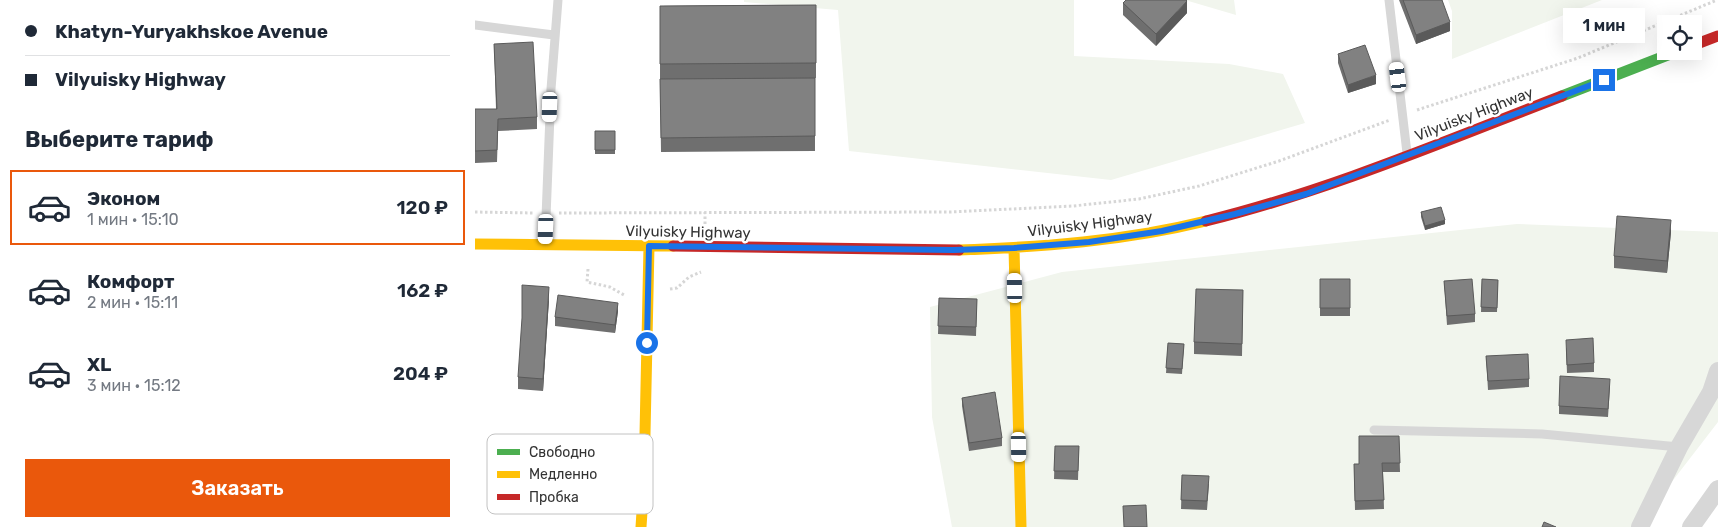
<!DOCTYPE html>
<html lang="ru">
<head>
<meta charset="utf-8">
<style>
  :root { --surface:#fff; --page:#f2f2f3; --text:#1f2937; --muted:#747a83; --line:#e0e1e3; --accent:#ea580c }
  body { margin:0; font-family:Rubik,sans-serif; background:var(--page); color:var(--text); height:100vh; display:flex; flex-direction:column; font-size:19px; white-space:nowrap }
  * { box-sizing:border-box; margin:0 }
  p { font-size:16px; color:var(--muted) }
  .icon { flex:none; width:28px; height:28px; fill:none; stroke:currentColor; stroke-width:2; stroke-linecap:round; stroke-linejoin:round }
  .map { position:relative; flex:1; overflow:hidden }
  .sheet { display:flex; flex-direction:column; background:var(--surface); width:475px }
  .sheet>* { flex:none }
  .guide { display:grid; align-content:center; height:110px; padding:0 25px; background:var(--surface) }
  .tools { position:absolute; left:1182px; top:15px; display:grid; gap:10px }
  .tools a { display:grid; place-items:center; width:45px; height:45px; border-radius:0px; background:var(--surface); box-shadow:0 5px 20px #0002; font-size:25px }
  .end { position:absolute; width:22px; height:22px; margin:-11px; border:6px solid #1a73e8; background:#fff; box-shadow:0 0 0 2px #fff }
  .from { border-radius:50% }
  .bubble { position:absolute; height:35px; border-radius:0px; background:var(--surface); box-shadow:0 5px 20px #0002; font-size:16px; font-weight:600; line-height:35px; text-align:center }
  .car { position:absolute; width:15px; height:30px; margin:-15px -8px; border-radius:6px; box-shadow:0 0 4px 1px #0007; background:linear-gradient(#fff 24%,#345 0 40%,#fff 0 76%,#345 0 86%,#fff 0) }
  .guide b { display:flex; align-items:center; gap:18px; height:48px; font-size:19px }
  .guide b+b { border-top:1px solid var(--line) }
  .guide i { width:12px; height:12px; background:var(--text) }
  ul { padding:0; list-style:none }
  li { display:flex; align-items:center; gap:15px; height:75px; margin:0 10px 8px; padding:0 15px; border:2px solid transparent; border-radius:0px }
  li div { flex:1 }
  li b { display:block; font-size:19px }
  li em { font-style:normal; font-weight:600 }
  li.current { border-color:var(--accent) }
  li>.icon { width:45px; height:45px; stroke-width:1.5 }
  h2 { padding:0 25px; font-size:22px; line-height:60px }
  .action { display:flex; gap:10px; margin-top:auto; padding:10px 25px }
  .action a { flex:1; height:58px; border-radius:0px; background:var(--accent); color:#fff; font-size:20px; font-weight:600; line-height:58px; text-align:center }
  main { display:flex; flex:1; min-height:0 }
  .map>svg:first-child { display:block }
  .green { fill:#f1f5ed }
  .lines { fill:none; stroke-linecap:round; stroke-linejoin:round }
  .path { stroke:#d6d6d6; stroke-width:3; stroke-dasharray:2.5 2.5; stroke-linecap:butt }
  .lane { stroke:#d7d7d7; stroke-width:9 }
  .street { stroke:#d7d7d7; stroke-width:18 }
  .fast { stroke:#4caf50; stroke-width:11 }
  .slow { stroke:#ffc107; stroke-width:11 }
  .jam { stroke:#c62828; stroke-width:11 }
  .wall { fill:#6f6f6f }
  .shaded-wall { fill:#5a5a5a }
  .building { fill:#818181; stroke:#5a5a5a }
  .route { stroke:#1a73e8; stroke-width:6 }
  .labels { text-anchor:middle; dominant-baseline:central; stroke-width:5; stroke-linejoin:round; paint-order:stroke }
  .street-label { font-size:15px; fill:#333; stroke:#fff }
  .key { fill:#fff; stroke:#c2c2c2; stroke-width:1 }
  .key-label { font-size:14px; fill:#333 }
</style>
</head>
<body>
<main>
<section class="sheet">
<div class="guide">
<b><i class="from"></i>Khatyn-Yuryakhskoe Avenue</b>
<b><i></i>Vilyuisky Highway</b>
</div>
<h2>Выберите тариф</h2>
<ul>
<li class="current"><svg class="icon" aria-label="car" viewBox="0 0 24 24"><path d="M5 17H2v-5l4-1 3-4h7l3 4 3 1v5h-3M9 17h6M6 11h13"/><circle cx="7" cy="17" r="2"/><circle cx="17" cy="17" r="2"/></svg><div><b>Эконом</b><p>1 мин · 15:10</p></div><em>120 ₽</em></li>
<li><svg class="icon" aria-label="car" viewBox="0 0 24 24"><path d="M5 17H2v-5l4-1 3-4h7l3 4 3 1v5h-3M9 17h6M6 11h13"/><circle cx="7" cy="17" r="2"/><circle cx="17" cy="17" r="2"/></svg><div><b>Комфорт</b><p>2 мин · 15:11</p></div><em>162 ₽</em></li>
<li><svg class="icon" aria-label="car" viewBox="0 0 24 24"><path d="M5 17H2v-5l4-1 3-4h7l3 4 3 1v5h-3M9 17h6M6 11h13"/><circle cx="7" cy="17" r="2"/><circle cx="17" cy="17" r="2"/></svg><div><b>XL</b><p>3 мин · 15:12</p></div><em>204 ₽</em></li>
</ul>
<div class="action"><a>Заказать</a></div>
</section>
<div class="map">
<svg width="1243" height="527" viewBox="0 0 1243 527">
  <rect width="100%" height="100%" fill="#fff"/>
  <path class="green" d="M269 0H599V56L754 64 808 74 830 123 636 180 374 151 363 10 269 2Z
    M710 0H759L761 15Z
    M973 0H1127L977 59V11Z
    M1042 224 1243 232V422L1162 527H477L457 417 455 307 587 272Z"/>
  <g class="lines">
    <path class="path" d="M942 110 1103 58 1242 0
      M0 212 58 213
      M84 213 475 212 598 206 664 199 724 186 804 161 915 120
      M230 224V212
      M113 269 112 282 135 287 149 295
      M195 289 202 288 214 277 226 272"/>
    <path class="lane" d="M914 0 932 153
      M0 25 79 35
      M70 243 76 89 83 0
      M899 430 1067 434 1204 447"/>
    <path class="street" d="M1165 527 1204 447 1236 392 1243 371
      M1216 527 1243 489"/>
    <path class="fast" d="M1087 96 1203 51"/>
    <path class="slow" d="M0 244 198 246
      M539 248 546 527
      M484 250C567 247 650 241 731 221
      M166 527 169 481 174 246"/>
    <path class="jam" d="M1219 45 1243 36
      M731 221C853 191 970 141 1087 96
      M198 246 484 250"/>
  </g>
  <path class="wall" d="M924 0H967L975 31 941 44Z
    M648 3 712 13 681 46 648 15Z
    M341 5V78L185 79V6Z
    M19 44 62 117V129L23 131 22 162 0 163V109H21Z
    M863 54 901 84 873 93 863 63Z
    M340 78V151L186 152 185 79Z
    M120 131 140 150V154H120Z
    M946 212 970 224 950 230 946 217Z
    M1196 232 1192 273 1139 268V256Z
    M845 279H875V316H845Z
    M1007 279 1023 280 1022 312H1006Z
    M969 281 1000 314V322L972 325Z
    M768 290 767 356 719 354V342Z
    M464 298 502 299 501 336 463 334Z
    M74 299 68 391 43 389V377Z
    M143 311 140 333 80 326V317Z
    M693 343 709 344 707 374 691 373Z
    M1091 348 1119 363V372L1092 373Z
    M1011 356 1054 379V387L1013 390Z
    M1135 387 1133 417 1084 414V406Z
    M487 398 527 438V446L494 451 487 406Z
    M924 436 925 472H908L909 509 880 510 879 464H884Z
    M580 446H604L603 480 579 479Z
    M707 475 734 484 732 510 706 509Z"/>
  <path class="shaded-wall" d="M712 1V13L681 46V34Z
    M975 22V31L941 44V35Z
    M901 75V84L873 93V85Z
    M970 220V224L950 230V226Z
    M1196 220V232L1192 273V261Z
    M74 287V299L68 391V379Z
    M143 303V311L140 333V325Z"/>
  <path class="building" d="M651 0H711L712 1 681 34 648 3Z
    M928 0H967L975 22 941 35Z
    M341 5V63L185 64V6Z
    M58 42 62 117 23 119 22 150 0 151V109H22L19 44Z
    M890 45 901 75 873 85 863 54Z
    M340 78V136L186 138 185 79Z
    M120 131H140V150H120Z
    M966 207 970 220 950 226 946 212Z
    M1142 216 1196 220 1192 261 1139 256Z
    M845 279H875V308H845Z
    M997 279 1000 314 972 316 969 281Z
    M1007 279 1023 280 1022 308 1006 307Z
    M47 285 74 287 68 379 43 377 47 318Z
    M721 289 768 290 767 344 719 342Z
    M83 295 143 303 140 325 80 317Z
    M464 298 502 299 501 327 463 326Z
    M1118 338 1119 363 1092 365 1091 340Z
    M693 343 709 344 707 369 691 368Z
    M1053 354 1054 379 1013 381 1011 356Z
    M1085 376 1135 379 1133 409 1084 406Z
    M520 392 527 438 494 443 487 398Z
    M884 436H924L925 463H907L909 500 880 501 879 464H884Z
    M580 446H604L603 471H579Z
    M707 475 734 476 732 501 706 500Z
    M671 505 672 527H649L648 506Z
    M1069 522 1081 527H1067Z"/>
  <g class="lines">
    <path class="route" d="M172 343 174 246 478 250 539 248 614 242 687 231 760 214 831 194 1129 80"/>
  </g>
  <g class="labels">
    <g class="street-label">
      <text transform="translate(999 114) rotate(-21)">Vilyuisky Highway</text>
      <text transform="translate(615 224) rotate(-7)">Vilyuisky Highway</text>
      <text transform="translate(213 232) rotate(1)">Vilyuisky Highway</text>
    </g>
  </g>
  <rect x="12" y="434" width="166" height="80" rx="8" class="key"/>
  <rect x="22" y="449" width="23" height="6" fill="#4caf50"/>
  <rect x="22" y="471" width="23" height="7" fill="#ffc107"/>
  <rect x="22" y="494" width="23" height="6" fill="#c62828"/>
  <g class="key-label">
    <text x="54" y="457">Свободно</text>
    <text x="54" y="479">Медленно</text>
    <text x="54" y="502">Пробка</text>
  </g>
</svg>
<div class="tools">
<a><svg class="icon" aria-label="locate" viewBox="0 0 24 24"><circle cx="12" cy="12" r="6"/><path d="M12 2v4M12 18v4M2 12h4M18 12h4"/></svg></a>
</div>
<i class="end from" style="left:172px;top:343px"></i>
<i class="end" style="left:1129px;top:80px"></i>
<div class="bubble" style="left:1088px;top:8px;width:82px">1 мин</div>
<i class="car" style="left:923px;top:77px;rotate:353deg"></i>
<i class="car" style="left:75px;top:107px;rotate:182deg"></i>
<i class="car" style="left:71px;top:229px;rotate:182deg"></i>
<i class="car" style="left:540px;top:288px;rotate:359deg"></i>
<i class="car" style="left:544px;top:447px;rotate:179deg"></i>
</div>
</main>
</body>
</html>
